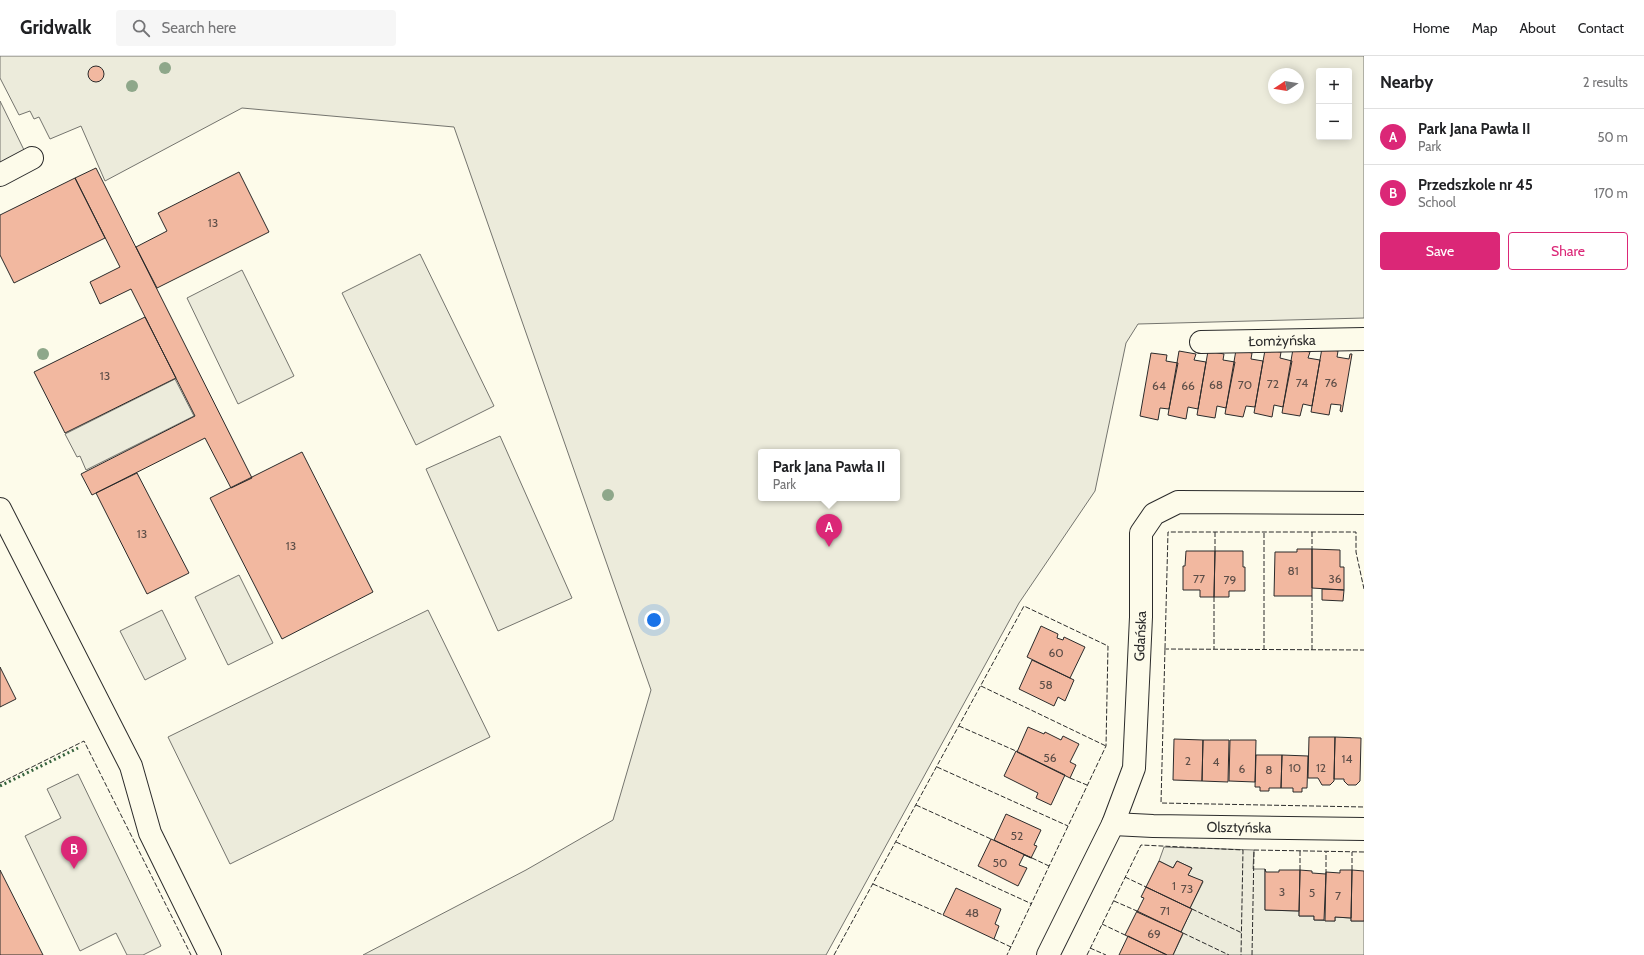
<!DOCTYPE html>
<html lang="en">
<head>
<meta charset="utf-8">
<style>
  body { margin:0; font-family:Cabin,sans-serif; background:#f6f6f6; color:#202124 }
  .controls { position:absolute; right:12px; top:12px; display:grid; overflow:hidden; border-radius:4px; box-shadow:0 2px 10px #0003 }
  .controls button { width:36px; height:36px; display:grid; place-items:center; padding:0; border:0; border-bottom:1px solid #e0e0e0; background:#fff; color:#202124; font:20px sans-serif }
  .compass { position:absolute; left:1268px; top:12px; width:36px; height:36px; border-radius:50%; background:#fff; box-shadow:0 2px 10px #0003; rotate:258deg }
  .you { position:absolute; left:654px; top:564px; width:14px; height:14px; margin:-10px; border:3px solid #fff; border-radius:50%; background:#1a73e8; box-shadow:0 0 0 6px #1a73e833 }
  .badge { display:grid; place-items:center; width:26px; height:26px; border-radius:50%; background:#db2777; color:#fff; font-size:13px; font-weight:700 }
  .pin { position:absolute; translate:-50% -33px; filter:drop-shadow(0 1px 2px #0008) }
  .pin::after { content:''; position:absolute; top:21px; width:14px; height:12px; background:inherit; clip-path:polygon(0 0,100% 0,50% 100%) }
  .popup { position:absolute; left:758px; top:393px; width:142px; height:52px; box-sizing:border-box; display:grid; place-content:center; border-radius:4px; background:#fff; filter:drop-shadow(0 1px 3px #0005); font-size:13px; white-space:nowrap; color:#757577 }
  .popup b { font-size:15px; color:#202124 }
  .popup::after { content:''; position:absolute; left:50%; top:100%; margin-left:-8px; border:8px solid transparent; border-top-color:#fff }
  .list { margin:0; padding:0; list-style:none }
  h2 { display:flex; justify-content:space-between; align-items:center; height:52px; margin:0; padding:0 16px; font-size:17px }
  h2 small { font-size:13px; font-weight:400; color:#757577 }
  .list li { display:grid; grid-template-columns:26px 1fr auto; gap:12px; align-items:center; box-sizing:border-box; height:56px; padding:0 16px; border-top:1px solid #e0e0e0 }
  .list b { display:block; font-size:15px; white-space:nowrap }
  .list p { margin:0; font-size:13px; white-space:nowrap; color:#757577 }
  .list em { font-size:13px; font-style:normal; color:#757577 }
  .actions { display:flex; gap:8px; padding:12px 16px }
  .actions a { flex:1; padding:9px 0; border:1px solid #db2777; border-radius:4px; text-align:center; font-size:14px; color:#db2777 }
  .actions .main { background:#db2777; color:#fff }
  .icon { flex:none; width:22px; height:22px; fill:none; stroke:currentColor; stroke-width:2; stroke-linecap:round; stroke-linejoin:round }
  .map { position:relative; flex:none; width:1364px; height:899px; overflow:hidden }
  header { display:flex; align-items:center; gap:24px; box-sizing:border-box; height:56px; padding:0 20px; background:#fff; border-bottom:1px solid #e0e0e0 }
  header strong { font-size:19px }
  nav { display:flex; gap:22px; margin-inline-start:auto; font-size:14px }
  .search { width:280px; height:36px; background:#f6f6f6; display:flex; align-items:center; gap:10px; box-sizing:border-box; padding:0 14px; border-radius:4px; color:#757577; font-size:15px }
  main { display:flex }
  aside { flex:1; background:#fff }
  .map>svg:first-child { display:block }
</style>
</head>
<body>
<header>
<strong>Gridwalk</strong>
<div class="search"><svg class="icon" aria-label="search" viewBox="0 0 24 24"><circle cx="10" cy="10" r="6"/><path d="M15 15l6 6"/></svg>Search here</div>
<nav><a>Home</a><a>Map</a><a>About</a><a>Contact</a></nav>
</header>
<main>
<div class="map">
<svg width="1364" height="899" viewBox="0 0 1364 899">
  <rect width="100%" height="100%" fill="#fdfbea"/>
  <path fill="#ecebdb" stroke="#74746e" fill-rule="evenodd" d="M0,0h1364v262l-226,6 -12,19 -31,148 -76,112 -193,352h-463l163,-85 87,-50 38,-130 -197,-563 -212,-19 -137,73 -24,-55 -31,13 -11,-22 -5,2 -4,-8 -11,4 -19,-37zM1319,15h30v66h-30zM1274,18h24v24h-24zM761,396h136v46h-136z
    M0,45l25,51 -25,13z
    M420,198l74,152 -78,39 -74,-152z
    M242,214l52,106 -56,28 -51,-106z
    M175,323l19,37 -108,54 -6,-14 -3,1 -12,-23z
    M500,380l72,162 -74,33 -72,-162z
    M239,519l34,68 -45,22 -33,-68z
    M162,554l24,49 -41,21 -25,-49z
    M428,554l62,127 -260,127 -62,-127z
    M78,718l83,172 -18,9h-16l-11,-22 -36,18 -55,-115 36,-18 -14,-29z
    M1164,791l90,3 -1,19h12v41l34,1v5h15v4l21,1v-4l16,1v3h13v34h-191l10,-21 -2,-2 11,-23 -2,-1 13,-26 -15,-7 4,-7 -15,-7 -4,7 -14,-7z"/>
  <path fill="#f2b8a0" stroke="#2b2b2b" d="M88 18a8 8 0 1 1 16 0a8 8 0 1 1-16 0Z
    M96,112l156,310 -21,10 -26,-50 -113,57 -11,-21 114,-58 -64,-127 -31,15 -10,-22 30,-15 -45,-89z
    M239,116l30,60 -112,56 -21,-41 31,-16 -9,-18z
    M75,122l30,60 -91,45 -14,-28v-40z
    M145,261l31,61 -111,55 -31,-61z
    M1322,292l16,3 -1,6 12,2 1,-5h2l-10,58 -2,-1 1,-6 -10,-1 -2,11 -18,-3z
    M1293,293l17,3 -2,6 12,2 -8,46 -9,-2 -3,12 -18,-3z
    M1236,294l16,3 -1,6 12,2 -8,46 -9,-1 -3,11 -18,-3z
    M1265,294l16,2 -1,6 12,3 -9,46 -9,-2 -2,12 -18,-4z
    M1179,295l17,3 -2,6 12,2 -8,47 -10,-2 -2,12 -18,-4z
    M1208,295l16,3 -1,6 12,2 -9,46 -9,-2 -2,12 -18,-3z
    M1151,297l16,2 -1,6 12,2 -9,46 -9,-1 -2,12 -18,-4z
    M302,396l71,140 -91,47 -72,-141z
    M137,417l52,100 -42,21 -51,-101z
    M1297,493h15v47h-38l1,-44h22z
    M1312,493l28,1v17h4v23l-32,-2z
    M1186,495h29l-1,46h-14v-7h-17v-24h2z
    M1215,495h28v16h2v24h-16v6h-15z
    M1322,533l22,1 -1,11 -21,-1z
    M1041,570l17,8 -1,4 6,2 1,-3 21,10 -15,31 -43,-21z
    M1032,604l42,20 -9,21 -7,-4 -4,9 -35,-17z
    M0,611l16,32 -16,8z
    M1028,671l16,7 1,-2 16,8 2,-4 16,8 -9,18 6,3 -6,13 -53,-26z
    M1309,681h26l-1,44 -4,4h-8l-4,-7h-10z
    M1335,681l26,1 -1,43 -4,4h-8l-4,-4v-2h-10z
    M1174,683l29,1 -1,41 -29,-1z
    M1203,684h26l-1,42 -26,-1z
    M1230,684h26l-1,42 -26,-1z
    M1016,695l49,24 -14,30 -15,-7 2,-5 -34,-17z
    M1256,699h26l-1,33h-12v3h-9v-4h-5z
    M1282,699l26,1 -1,32h-5v4h-9v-4h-12z
    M1006,758l35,16 -7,15 3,1 -6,12 -37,-18z
    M991,783l41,19 -8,-3 -5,10 8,3 -9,18 -40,-20z
    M1159,805l14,7 4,-7 15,7 -4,7 15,6 -13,27 -44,-21z
    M1265,813l1,3h13v-2h21l-1,41 -34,-1z
    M0,814l43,85h-43z
    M1300,814l12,1v2l14,1 -2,46h-10v-4h-15z
    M1340,814h12l-1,48 -16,-1v4h-10l1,-49 14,1z
    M1352,814l12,1v50h-13z
    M1146,831l46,22 -11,23 -44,-20 7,-14 -3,-1z
    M956,832l45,21 -6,15 4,2 -5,13 -51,-24z
    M1137,855l46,22 -10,22h-6l-42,-20z
    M1128,880l39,19h-48z"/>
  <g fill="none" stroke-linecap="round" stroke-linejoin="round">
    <g stroke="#2b2b2b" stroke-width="24">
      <g id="minor">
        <path d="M0,119l32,-17"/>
        <path id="s1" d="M1201,286l163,-3"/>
        <path d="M0,453l131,257 19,67 60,122"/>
        <path id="s2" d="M1113,768l40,2 211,3"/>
        <path id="s3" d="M1048,899l65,-131 21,-56 7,-151v-84l13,-19 24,-12 186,1"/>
      </g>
    </g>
    <use href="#minor" stroke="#fdfbea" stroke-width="22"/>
    <path stroke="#34623c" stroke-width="3" stroke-dasharray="2 3" stroke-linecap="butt" d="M0,730l78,-38"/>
    <path stroke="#2b2b2b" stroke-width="1" stroke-dasharray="5 2" stroke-linecap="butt" d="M1312,476v17
      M1215,495v-19
      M1364,533l-8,-37v-20h-188l-7,271 203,4
      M1214,541v52
      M1164,593l200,1
      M1264,594v-118
      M1312,594v-54
      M981,630l125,60
      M959,670l57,25
      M937,711l131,59
      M1070,722l17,7
      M0,727l84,-42 107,214
      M916,749l75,34
      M896,786l136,62
      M1032,802l17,8
      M1300,814v-19
      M1352,814v-18
      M1326,818v-22
      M1125,821l21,10
      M873,828l70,31
      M1114,845l23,10
      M1192,853l50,24
      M1102,868l23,11
      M1183,877l46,22
      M994,883l17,8
      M1090,892l16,7
      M834,899l190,-349 84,40 -2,100 -99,209
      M1087,899l54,-110 102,5 -2,105
      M1252,899l2,-105 110,2"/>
  </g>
  <g fill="#8ea78a">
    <circle cx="165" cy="12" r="6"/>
    <circle cx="132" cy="30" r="6"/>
    <circle cx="43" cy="298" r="6"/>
    <circle cx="608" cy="439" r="6"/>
  </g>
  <g text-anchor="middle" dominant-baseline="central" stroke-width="3" stroke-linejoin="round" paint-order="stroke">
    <g font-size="12" fill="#5d4e48">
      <text x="213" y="166">13</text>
      <text x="105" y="319">13</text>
      <text x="1302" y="326">74</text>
      <text x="1331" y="326">76</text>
      <text x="1273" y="327">72</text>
      <text x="1216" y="328">68</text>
      <text x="1245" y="328">70</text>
      <text x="1159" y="329">64</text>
      <text x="1188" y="329">66</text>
      <text x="142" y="477">13</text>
      <text x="291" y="489">13</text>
      <text x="1293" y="514">81</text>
      <text x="1199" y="522">77</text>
      <text x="1335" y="522">36</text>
      <text x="1230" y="523">79</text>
      <text x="1056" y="596">60</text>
      <text x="1046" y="628">58</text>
      <text x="1050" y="701">56</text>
      <text x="1347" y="702">14</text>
      <text x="1188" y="704">2</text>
      <text x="1216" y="705">4</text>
      <text x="1295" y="711">10</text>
      <text x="1321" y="711">12</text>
      <text x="1242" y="712">6</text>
      <text x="1269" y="713">8</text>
      <text x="1017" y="779">52</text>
      <text x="1000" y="806">50</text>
      <text x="1174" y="829">1</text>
      <text x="1187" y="832">73</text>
      <text x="1282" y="835">3</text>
      <text x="1312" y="836">5</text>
      <text x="1338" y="839">7</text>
      <text x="1165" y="854">71</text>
      <text x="972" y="856">48</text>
      <text x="1154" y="877">69</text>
    </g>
    <g font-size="14" fill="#2b2b2b" stroke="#fdfbea">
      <text stroke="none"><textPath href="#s1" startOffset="81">Łomżyńska</textPath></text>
      <text stroke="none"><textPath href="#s3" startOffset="338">Gdańska</textPath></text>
      <text stroke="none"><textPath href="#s2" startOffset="126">Olsztyńska</textPath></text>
    </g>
  </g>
</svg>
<div class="controls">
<button>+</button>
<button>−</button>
</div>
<svg class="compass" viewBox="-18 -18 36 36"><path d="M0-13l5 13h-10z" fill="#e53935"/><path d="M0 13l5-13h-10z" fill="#757577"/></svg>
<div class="you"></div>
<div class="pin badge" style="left:829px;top:491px">A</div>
<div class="popup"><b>Park Jana Pawła II</b>Park</div>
<div class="pin badge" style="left:74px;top:813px">B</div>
</div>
<aside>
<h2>Nearby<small>2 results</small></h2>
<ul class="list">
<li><span class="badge">A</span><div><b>Park Jana Pawła II</b><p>Park</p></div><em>50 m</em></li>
<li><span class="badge">B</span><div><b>Przedszkole nr 45</b><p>School</p></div><em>170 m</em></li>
</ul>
<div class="actions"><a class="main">Save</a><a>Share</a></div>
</aside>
</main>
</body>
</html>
